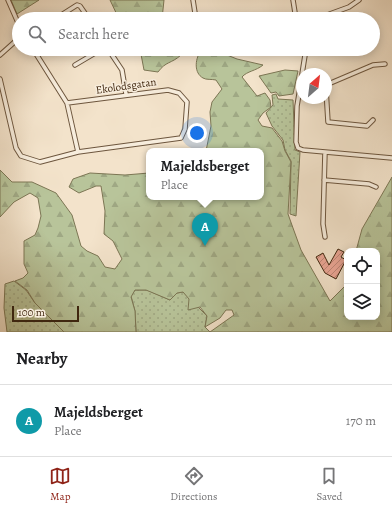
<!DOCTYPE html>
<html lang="en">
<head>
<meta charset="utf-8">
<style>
  body { margin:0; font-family:Alegreya,serif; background:#f2f2f2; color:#202124 }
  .controls { position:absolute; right:12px; bottom:12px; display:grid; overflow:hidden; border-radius:8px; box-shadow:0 2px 10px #0003 }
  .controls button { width:36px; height:36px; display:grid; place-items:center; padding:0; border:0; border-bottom:1px solid #e0e0e0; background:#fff; color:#202124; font:20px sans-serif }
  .compass { position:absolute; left:296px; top:68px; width:36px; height:36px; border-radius:50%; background:#fff; box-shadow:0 2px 10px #0003; rotate:28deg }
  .scale { position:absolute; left:12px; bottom:10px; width:67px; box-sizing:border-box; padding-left:4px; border:2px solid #40270f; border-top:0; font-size:11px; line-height:14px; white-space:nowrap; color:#40270f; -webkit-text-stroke:3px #f7eddd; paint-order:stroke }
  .you { position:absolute; left:197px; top:133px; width:14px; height:14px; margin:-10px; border:3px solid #fff; border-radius:50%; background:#1a73e8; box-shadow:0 0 0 6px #1a73e833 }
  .badge { display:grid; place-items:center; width:26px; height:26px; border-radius:50%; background:#8f2418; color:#fff; font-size:13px; font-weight:700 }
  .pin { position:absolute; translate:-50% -33px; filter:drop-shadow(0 1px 2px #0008) }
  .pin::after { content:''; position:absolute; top:21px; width:14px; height:12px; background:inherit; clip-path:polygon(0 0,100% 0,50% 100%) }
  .popup { position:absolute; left:146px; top:148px; width:118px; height:52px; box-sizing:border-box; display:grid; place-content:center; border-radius:8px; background:#fff; filter:drop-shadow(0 1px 3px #0005); font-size:13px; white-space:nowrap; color:#757577 }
  .popup b { font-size:15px; color:#202124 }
  .popup::after { content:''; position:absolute; left:50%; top:100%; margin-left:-8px; border:8px solid transparent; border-top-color:#fff }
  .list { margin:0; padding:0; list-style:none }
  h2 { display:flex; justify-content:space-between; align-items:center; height:52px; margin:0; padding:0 16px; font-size:17px }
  h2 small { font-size:13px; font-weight:400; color:#757577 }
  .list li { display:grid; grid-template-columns:26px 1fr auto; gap:12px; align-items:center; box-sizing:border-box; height:72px; padding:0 16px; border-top:1px solid #e0e0e0 }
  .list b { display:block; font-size:15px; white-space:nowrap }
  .list p { margin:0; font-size:13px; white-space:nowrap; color:#757577 }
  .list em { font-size:13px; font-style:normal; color:#757577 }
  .icon { flex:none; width:22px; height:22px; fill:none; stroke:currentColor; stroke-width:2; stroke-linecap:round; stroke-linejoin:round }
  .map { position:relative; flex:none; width:392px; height:332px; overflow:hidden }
  .search { position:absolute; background:#fff; box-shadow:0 2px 10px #0003; left:12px; right:12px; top:12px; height:44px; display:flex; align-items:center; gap:10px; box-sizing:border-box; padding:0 14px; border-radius:22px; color:#757577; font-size:15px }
  .sheet { height:124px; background:#fff }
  nav { display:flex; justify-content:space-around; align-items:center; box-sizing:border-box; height:56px; border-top:1px solid #e0e0e0; background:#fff; font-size:11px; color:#757577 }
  nav a { display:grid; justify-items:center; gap:2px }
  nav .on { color:#8f2418 }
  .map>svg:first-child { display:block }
</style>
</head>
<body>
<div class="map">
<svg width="392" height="332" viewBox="0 0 392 332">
  <defs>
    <pattern id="grass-dots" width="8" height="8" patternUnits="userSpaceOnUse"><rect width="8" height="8" fill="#b8c49a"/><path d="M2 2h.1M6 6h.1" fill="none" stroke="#9fa884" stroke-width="1.8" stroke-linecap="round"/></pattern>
    <pattern id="forest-firs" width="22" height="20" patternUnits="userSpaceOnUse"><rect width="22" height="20" fill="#b8c49a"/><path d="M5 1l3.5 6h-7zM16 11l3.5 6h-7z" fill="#9fa884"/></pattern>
    <pattern id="building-hatch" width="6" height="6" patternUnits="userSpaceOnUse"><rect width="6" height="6" fill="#eba695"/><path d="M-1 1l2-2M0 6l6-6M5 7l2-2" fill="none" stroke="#c08778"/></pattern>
  </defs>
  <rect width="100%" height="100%" fill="#f3e3cb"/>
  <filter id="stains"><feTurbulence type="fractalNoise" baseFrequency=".005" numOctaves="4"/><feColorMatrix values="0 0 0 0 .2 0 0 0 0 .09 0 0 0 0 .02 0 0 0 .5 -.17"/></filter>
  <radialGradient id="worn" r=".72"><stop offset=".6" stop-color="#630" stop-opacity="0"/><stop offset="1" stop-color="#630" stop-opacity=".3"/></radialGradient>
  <path fill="url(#grass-dots)" stroke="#7c7654" d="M276,94l2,5 15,1 2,50 5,2 -4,64 -6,-2 1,-53 -6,-11 -2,-10 -11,-14 -6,-13 7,-8 -1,-10z
    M14,281l12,9 9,13 29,29h-57l-3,-24 1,-24z
    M135,290h12l23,10 7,-7 6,-1 24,24 -2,11 5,5h-74l-1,-21 -4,-15z"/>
  <path fill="url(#forest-firs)" stroke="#7c7654" d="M11,0h28l-22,14z
    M110,0h54l-2,19h-43z
    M140,49h40l1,6c-10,9 -15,6 -23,17l-14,-2z
    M212,49l25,10 26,6c-7,6 -16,6 -21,12l15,19 8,-3 5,7 1,7 -8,6 -5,7 4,6 10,2 10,13 3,10 6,11 -3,52 5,14 8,22 29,51 17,-17v33h30v-66h-21l6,-22 30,-52v155h-182l24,-17 -2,-5h-6l-6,8 -15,9 2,-11 -7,-9 -12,3 1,-11 -6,-7 -6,1 -7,7 -24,-10h-11l-4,7 4,14 1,21h-72l-29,-29 -8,-13 -12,-9 8,-3 5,-5 -4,-9v-23l11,-6 3,-7 3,-12 -3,-18 -8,-5 -16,9 -14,15v-47l12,12h20l24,11 16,22 9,31 6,5 11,5 7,11 10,2 7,-10 -9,-18 -9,-7 1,-23 -4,-25h-5l-17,7 -10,-6 4,-8 17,-6 35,2 24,-2v24h112v-46h-55l5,-25 -1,-14 2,-10 10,-13 -6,-9c-4,-1 -10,0 -13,-2 -9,-5 -8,-18 -3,-26z
    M285,70l13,1 -5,23 -14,2 -3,-4 -5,1 -12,-17z"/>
  <path fill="url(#building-hatch)" stroke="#40270f" d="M338,249l6,3 -3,5 5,3 -10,19 -11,-6 -9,-16 7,-4 6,12z"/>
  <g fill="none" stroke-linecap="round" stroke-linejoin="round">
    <g stroke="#6d563e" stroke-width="5.5">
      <path id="street" d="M8,0l11,25
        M193,0l2,13 6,6
        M293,0l3,19
        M55,19l22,-14 3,1 9,13
        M316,19l33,-12 10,-7
        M33,49l34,54 11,49
        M108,49l14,21 4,24
        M0,55l19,-17
        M75,65l27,-16
        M302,74l4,-25
        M302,76l-5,30 -1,36 2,6 5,2 89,8
        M0,79l16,69 5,8 19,6 38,-10 103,-14 4,-9 2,-27 -8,-9 -11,-3 -101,13
        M326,85l47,-20 12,-1
        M326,89l2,33 39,4 6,-6
        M324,180l45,4 7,3
        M325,237l-2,-13 2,-72"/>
    </g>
    <use href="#street" stroke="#f7eddd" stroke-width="3.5"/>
  </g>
  <g text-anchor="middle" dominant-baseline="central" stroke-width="3" stroke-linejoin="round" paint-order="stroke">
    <g font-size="11" fill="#40270f" stroke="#f7eddd">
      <text transform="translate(126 86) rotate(-8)">Ekolodsgatan</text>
    </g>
  </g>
  <rect width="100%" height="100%" filter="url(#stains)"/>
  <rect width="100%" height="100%" fill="url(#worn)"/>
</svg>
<div class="controls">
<button><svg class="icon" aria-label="locate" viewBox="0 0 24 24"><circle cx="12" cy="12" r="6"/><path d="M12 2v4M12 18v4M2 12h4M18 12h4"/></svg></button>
<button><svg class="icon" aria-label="layers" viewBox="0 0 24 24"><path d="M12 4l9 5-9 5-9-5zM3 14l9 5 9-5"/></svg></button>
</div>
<svg class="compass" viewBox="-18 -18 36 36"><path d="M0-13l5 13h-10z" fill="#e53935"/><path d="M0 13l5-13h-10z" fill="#757577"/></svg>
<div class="scale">100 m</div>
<div class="you"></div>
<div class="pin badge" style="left:205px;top:246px;background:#0f9aa8">A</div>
<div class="popup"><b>Majeldsberget</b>Place</div>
<div class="search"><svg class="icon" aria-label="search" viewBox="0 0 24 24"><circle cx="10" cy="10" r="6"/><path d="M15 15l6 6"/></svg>Search here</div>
</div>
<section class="sheet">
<h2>Nearby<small></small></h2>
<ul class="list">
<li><span class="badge" style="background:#0f9aa8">A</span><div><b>Majeldsberget</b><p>Place</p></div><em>170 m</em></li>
</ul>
</section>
<nav>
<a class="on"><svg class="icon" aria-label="map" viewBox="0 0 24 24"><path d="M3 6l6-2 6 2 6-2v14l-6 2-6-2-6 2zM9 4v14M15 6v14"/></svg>Map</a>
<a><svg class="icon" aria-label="directions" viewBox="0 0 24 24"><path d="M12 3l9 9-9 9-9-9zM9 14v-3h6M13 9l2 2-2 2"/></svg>Directions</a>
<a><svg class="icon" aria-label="saved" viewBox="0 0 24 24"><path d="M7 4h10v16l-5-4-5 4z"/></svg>Saved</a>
</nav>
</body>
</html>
